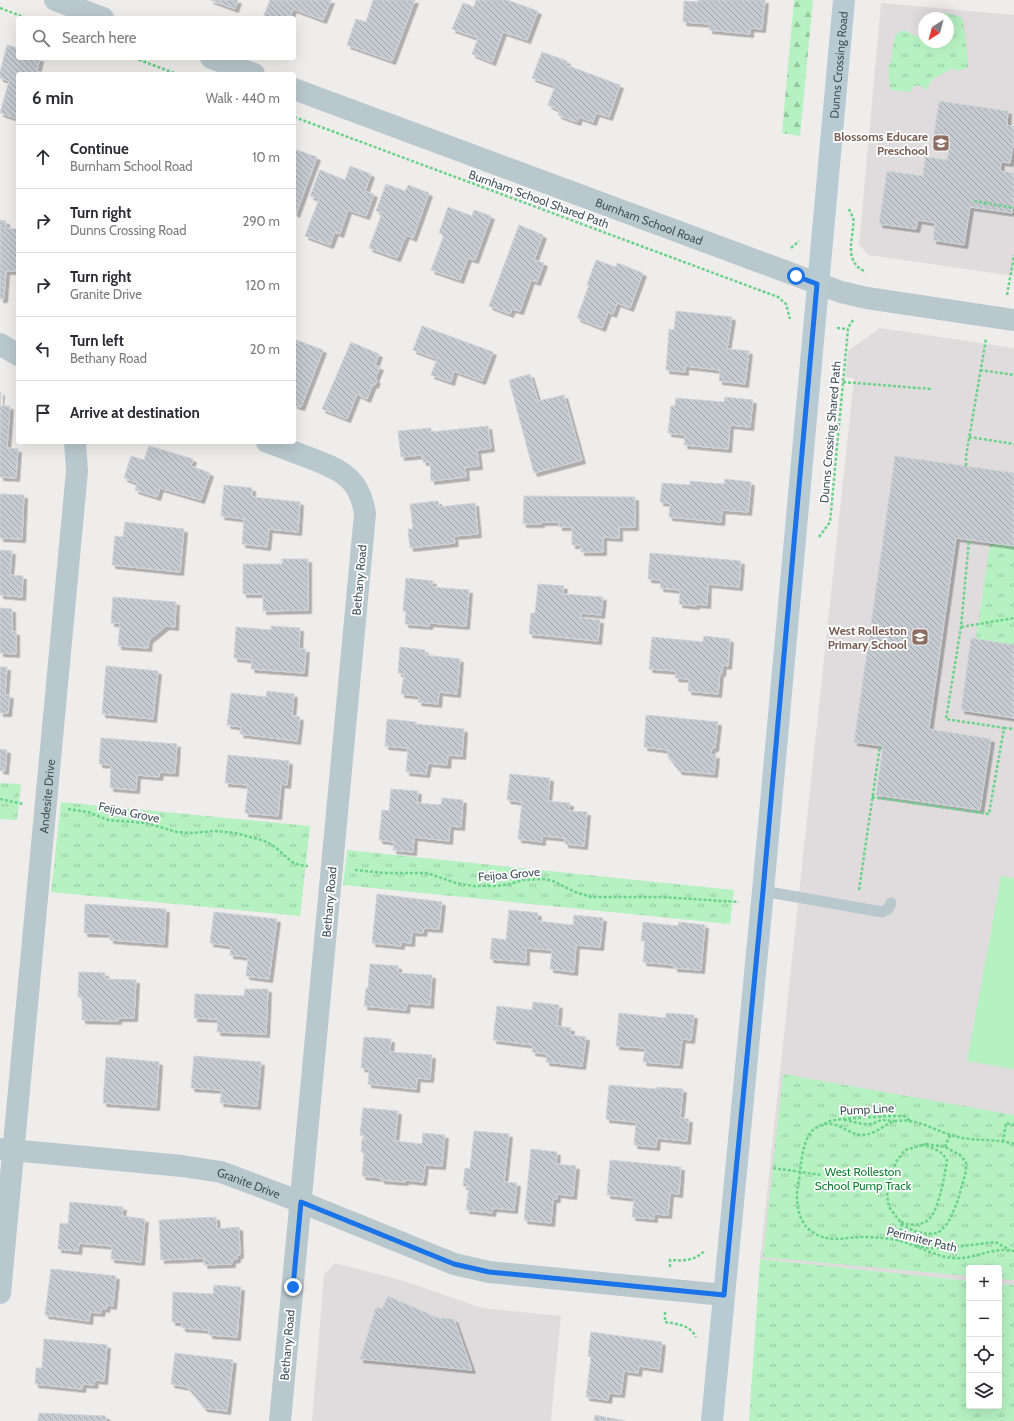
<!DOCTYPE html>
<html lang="en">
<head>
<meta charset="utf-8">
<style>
  body { margin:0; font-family:Cabin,sans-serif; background:#f2f2f3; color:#2b2b33 }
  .controls { position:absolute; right:12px; bottom:12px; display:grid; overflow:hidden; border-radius:4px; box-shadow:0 4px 16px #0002 }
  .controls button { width:36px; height:36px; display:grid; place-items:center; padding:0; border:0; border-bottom:1px solid #e1e1e2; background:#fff; color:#2b2b33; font:20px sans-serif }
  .compass { position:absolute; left:918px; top:12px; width:36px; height:36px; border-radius:50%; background:#fff; box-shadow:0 4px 16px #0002; rotate:216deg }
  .stop { position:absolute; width:12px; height:12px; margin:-9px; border:3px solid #1a73e8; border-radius:50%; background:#fff }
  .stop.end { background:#1a73e8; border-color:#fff; box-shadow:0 1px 4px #0008 }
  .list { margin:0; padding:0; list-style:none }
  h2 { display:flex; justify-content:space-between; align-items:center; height:52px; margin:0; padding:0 16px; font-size:17px }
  h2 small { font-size:13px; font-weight:400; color:#7c7c81 }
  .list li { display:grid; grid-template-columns:26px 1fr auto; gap:12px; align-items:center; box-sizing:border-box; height:64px; padding:0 16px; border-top:1px solid #e1e1e2 }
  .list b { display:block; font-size:15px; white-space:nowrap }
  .list p { margin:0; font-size:13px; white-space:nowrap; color:#7c7c81 }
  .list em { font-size:13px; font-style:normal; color:#7c7c81 }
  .icon { flex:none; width:22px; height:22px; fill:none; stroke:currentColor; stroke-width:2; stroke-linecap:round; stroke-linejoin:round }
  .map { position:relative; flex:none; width:1014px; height:1421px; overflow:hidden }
  .search { position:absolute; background:#fff; box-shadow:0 4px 16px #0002; left:16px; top:16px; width:280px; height:44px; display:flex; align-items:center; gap:10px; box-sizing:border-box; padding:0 14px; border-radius:4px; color:#7c7c81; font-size:15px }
  .panel { position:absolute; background:#fff; box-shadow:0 4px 16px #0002; left:16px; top:72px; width:280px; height:372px; border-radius:4px }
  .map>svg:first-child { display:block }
</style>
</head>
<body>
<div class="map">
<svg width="1014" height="1421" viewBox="0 0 1014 1421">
  <defs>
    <pattern id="grass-tufts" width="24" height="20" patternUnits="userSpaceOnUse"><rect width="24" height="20" fill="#b5f1c1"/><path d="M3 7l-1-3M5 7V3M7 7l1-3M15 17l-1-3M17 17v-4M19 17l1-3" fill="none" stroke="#95c6a0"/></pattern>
    <pattern id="forest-firs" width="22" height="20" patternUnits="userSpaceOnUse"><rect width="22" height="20" fill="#b5f1c1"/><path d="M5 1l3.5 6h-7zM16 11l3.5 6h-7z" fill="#95c6a0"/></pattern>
    <pattern id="building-back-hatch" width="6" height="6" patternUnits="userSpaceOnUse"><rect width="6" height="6" fill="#c5cbd0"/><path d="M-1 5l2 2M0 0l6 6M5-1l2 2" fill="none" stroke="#a2a7ac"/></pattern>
    <filter id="shadow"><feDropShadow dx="3.5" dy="3.5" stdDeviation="0" flood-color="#0004"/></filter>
  </defs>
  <rect width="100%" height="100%" fill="#efecec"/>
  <path fill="#e0dcde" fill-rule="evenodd" d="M881,3l133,12v261l-146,-21 -9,-11zM924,18h24v24h-24z
    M880,328l134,20v937l-15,-1v-16h-30v13l-209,-22 94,-881 -9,-1 3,-26z
    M335,1263l69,18 78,27 79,8 -10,105h-239l12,-146z"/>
  <path fill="url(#grass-tufts)" d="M945,13l16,4 2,4 5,40v7l-11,3 -6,-3c-10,10 -20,6 -24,23 -3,-5 -8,-6 -13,-5l-3,6 -20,-2c-2,-5 -3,-22 -2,-26l2,-1c2,-10 0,-35 15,-32 4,1 7,5 12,6l6,-5v10h24v-24h-9z
    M990,543l24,3v99l-38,-6z
    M0,783l21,1 -4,36 -17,-1z
    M61,802l249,24 -10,90 -249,-24z
    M347,850l387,40 -4,34 -387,-39z
    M783,1074l231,41v165l-15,-1v-11h-30v8l-206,-19z
    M760,1259l209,22v125h30v-122l15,1v136h-265z"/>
  <path fill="url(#forest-firs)" d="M794,0h19l-13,136 -18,-3z"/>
  <path fill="#b5f1c1" d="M1001,876l13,2v191l-47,-8z"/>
  <path fill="url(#building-back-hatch)" stroke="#cfd4d8" filter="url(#shadow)" d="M210,0h28l-3,9z
    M270,0h61l-8,20 -30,-11 -3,9h-27z
    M373,0h42l-23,61 -45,-16 9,-26 10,3z
    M476,0h31l31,11 -11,29 -24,-8 -11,30 -20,-8 6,-16 -26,-9 11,-26 11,4z
    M698,0h67l-3,29 -12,-1v6l-41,-4 1,-6 -27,-2 1,-21 14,1z
    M7,45l11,3v10h22l-3,13 9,3h-28v45l-18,-6 9,-32 -9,-3v-6z
    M542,52l25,9 -1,4 54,20 -11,32 -13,-4 -3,9 -14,-5 -2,5 -19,-7 1,-5 -11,-5 7,-19 -23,-8z
    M939,101l69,10 -1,14 7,2v13l-4,23 -9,-1 -1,9 14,2v26l-2,14 -42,-6 -6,38 -31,-5 2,-17 -17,-3 -2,9 -37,-5 8,-53 36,5 2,-19 22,3 3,-18 -17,-2z
    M294,149l23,8 -21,57 -2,-1z
    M350,166l21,8 -6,17 9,3 -8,22 -18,-6 -8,24 -5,-2 -5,13 -25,-9 14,-37 -9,-3 10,-26 25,10z
    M386,184l19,7 3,-6 21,8 -16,45 -7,-3 -9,23 -28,-10 13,-35 -6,-2z
    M448,207l24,9 2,-6 17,6 -16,44 -7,-2 -8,22 -29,-10 13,-35 -5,-2z
    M0,220l6,1v7l12,1v23l-2,19h-10l-2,28h-4z
    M519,225l24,10 -9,25 10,3 -7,19 -6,-2 -11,31 -8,-2 -2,5 -21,-8z
    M596,260l20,7 1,-4 26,10 -13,35 -13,-5 -4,11 -5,-2 -6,16 -25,-10 12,-33h-2z
    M676,311l56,6 -5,32 22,2 -4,33 -26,-3 1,-11 -35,-4v6l-19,-2 3,-41 5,1z
    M422,326l71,26 -11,29 -28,-10 -3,11 -20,-7 6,-16 -24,-9z
    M294,339l29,11 -22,57 -7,-2z
    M351,342l28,12 -4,11 5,2 -5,12 2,1 -2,5 -2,-1 -6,15 -10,-5 -10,25 -25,-10z
    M530,374l8,27 26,-6 18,65 -48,13 -25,-93z
    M0,392h1l-1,14h10l-3,42 11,1 -2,29 -16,-1z
    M725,397l28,3 -3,27 -20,-2 -2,24 -44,-4 1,-10 -17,-2 3,-27h4l1,-8 48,4z
    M488,426l3,22 -14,2 2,16 -14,1 1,10 -35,4 -1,-19h-7l-1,-7 -21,2 -3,-26 33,-3v4z
    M149,446l44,13 -2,7 19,7 -9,27 -41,-12 -3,9 -22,-7 2,-7 -13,-5 7,-22 13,4z
    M895,456l119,17v73l-58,-8 -27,191 62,10 -11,71 -104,-15 7,-49 -29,-4z
    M725,479l26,3 -3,30 -26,-2 -1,12 -52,-5 1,-14 -10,-1 2,-19 28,2v-4l34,3z
    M224,485l28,3v9l48,5 -2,30 -29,-3 -2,18 -25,-3 2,-25 -23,-3z
    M0,494l24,1 -2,44 -22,-1z
    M524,496l111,1v30h-16v11l-16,-1v15h-22v-7h-9v-18h-13v-5h-18v2h-18z
    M438,501l1,6 36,-4 3,31 -24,2 1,7 -45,5 -2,-19h5l-3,-25z
    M125,522l59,7 -4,43 -68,-7 3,-29 8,1z
    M0,550l12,1 -2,24 13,1 -1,21 -22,-2z
    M650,553l91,8 -2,26 -31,-3 -1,21 -11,-1v2l-17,-2 1,-14 -20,-2 1,-8 -13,-1z
    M282,559h26v51l-45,1v-17h-20v-30h39z
    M406,578l27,3 -1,6 37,3 -3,36 -36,-3 -1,3 -24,-2 1,-13h-3z
    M538,584l26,2 -1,8 40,3 -2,18 -20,-2v5l19,2 -2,21 -69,-7 2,-21h4z
    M113,597l63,5 -1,25 -9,-1 -17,14 -1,8 -30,-2 2,-23h-9z
    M0,608l12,1v22l4,1v22l-16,-1z
    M271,626l29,2 -1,21h7l-2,24 -53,-4 1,-9 -18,-2 2,-31 35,3z
    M704,636l26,3 -2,27 -5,-1 -1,8h-2l-2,21 -30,-3 1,-12 -14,-1 1,-7 -27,-2 3,-32 51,5z
    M971,638l43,7v73l-53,-8z
    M400,647l25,3v5l35,4 -3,35 -18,-2 -1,12 -20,-2 1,-6 -18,-2 3,-20 -6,-1z
    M106,666l52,5 -5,48 -51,-5z
    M0,667h7l-2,28h5l-2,18h-8z
    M267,691l27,3 -2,22 8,1 -3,24 -57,-7 1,-7 -14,-2 4,-32 35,4z
    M646,715l72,7 -3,26h-3l-1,7h5l-2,19 -35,-3 -11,-14v-7l-24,-3z
    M387,719l29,3v2l48,5 -2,27 -14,-1 -1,10 -19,-2 -2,11 -20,-2 2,-24 -23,-2z
    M101,738l76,6 -2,29 -15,-1 -1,5 -22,-2 -1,15 -26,-2 1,-23 -12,-1z
    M0,749l7,1 -2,21 -5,-1z
    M228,755l61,6 -2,24 -6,-1 -3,32 -33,-3 3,-28 -23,-2z
    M510,774l40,4 -2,23 22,2 -1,8 18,1 -3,34 -19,-2v-6l-23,-2v6l-24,-3 4,-37 -15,-2z
    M391,789l27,2 -1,12 24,2 1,-7 21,2 -2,27 -11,-1 -1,15 -35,-4 -1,15 -20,-2 1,-8 -15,-2 3,-30 7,1z
    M377,894l65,8 -3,27 -15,-1 -1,5 -11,-1 -1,11 -10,-1v4l-29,-3z
    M85,904l81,5 -2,35 -54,-4v-6l-26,-1z
    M509,910l29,3 -1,8 36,4 1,-10 29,3 -3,29 -24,-2 -2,27 -24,-3 2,-19 -26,-2v14l-36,-3 2,-21 14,2z
    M214,912l63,7 -8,60 -23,-3 2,-19 -18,-2 1,-9 -21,-3z
    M643,922l35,4 1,-4 26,3 -4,45 -27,-2v-3l-31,-3 2,-21h-4z
    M370,964l28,2v7l34,2 -2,30 -23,-2 -1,7 -42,-4 2,-18h2z
    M79,972l26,1v6l31,1 -2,38h-16v3l-36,-1v-23h-4z
    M245,989h23l-2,45 -49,-2 1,-13 -24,-1 1,-24 49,2z
    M533,1002l26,3 -2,21 14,2 -1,7 16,2 -4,29 -36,-4 1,-8 -15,-2 1,-7 -40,-5 4,-34 35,4z
    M619,1013l47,5v-5l28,2 -3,25 -9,-1 -3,26 -36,-3 2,-14 -29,-2z
    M364,1037l27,2 -1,13h2l40,3 -2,24 -13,-1 -1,11 -48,-5 1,-15 -8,-1z
    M194,1056l67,6 -4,44 -37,-3 2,-13 -31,-2z
    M106,1057l53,5 -3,45 -53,-4z
    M609,1085l48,4v-2l26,2 -3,29 9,1 -2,22 -30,-3 -1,9 -22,-2 2,-23 -30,-3z
    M363,1108l35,3 -3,30 27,3 1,-11 22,2 -3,31 -17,-1 -2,17 -18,-2v2l-24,-2v-2l-19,-2 2,-23 -3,-1 1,-13 3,1v-4l-5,-1z
    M474,1131l35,3 -5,48 13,1 -3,27 -21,-2 -1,5 -26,-3 3,-23 -6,-1 2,-18 5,1z
    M531,1149l26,3 -1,12 20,2 -3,30 -16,-2v5h-4l-2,24 -27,-3z
    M610,1160l71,7 -2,27 -9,-1 -2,22 -14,-1v5l-22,-2 2,-19 -27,-3z
    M70,1202l53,5 -1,9 23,3 -4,43 -30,-3 1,-13 -33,-3 -1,8 -20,-2 2,-26 8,1z
    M216,1217l1,12 22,-2 1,28h-3v4l-5,1v4l-28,1v-7l-43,2 -2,-40z
    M51,1269l65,7 -3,30 -6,-1 -1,4 -4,-1 -1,5 -11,-1 -1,9 -44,-6z
    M214,1285l27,2 -4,50 -28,-2v-5l-27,-2v-6h-10l1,-30 40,2z
    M388,1296l50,22 16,1 18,51 -112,-11 16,-52 6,2z
    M591,1332l71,10 -3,27 -20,-3 -1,7 -14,-2 -3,23 -12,-1 -1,7 -22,-3 5,-40 -3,-1z
    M44,1339l63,6 -3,36 -9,-1 -1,5 -11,-1 -1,5 -47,-5 1,-16h6z
    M175,1353l58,7 -6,51 -23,-3 -17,-21 -16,-3z
    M39,1413l67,3v5h-68z
    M595,1415l30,6h-31z"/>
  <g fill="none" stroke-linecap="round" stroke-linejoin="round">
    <path stroke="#6bd28b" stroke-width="2.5" stroke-dasharray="3 2" stroke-linecap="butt" d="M0,8l26,10
      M134,58l43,16
      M294,117l484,180 8,7 4,15
      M974,201l40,7
      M849,209c1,3 3,6 4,9 1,3 0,7 0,10 -2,18 -7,35 13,44
      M791,248l8,-7
      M1007,295l7,-40
      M837,328l11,1
      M980,370l34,5
      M843,382l88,7
      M969,437l45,7
      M966,466v-10l20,-117
      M819,537l11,-15 18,-193 3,-7 4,-2
      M961,627l53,-9
      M1004,728l10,1
      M872,797l117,17 15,-86 -58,-9 15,-92 8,-87
      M0,799l23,5
      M68,809l20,3 20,8 38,3 31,9 15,1 23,-2 20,2 23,6 9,3 8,5 17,15 7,3 9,1
      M355,870l29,3h43l29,10 17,3h23l14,-2 13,-4 21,-1 9,2 22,11 16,5h69l79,5
      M859,890l21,-144
      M844,1120l19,4h9l9,-4 14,1
      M824,1124l6,-3 12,-2 50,-3h12l8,6
      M1003,1142l3,-19 8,2
      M926,1144l19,3 15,8 6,7v9l-9,32 -9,20 -10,10 -11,1 -13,-3 -12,-7 -13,-17 -2,-12 4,-17 5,-16 9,-12z
      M1014,1144c-19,-6 -40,-2 -60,-8 -18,-5 -37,-18 -58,-15 -11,2 -21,15 -36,14 -13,-2 -19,-12 -34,-11 -4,1 -10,3 -13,6 -13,14 -11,38 -15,55 -3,17 0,39 16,48 16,10 33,4 50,4 9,0 18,1 27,2 21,3 39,16 60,19 18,2 34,-7 51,-8 4,0 8,1 12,1
      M945,1147l5,-12
      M773,1168l49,7
      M901,1222c9,4 22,4 29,-4 9,-10 15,-44 17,-58 -6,-10 -14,-12 -25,-15
      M898,1241l4,-17
      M916,1246l13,2h18l48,-6 15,8
      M670,1267v-7c13,1 26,1 35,-10
      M665,1312v10c12,2 25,3 31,15"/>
    <path stroke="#b9c8cd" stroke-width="11" d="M763,891l119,21 6,-3 3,-6"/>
    <g stroke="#b9c8cd" stroke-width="22">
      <path d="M55,0l48,18"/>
      <path d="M211,58l43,16"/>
      <path id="s1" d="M294,89l547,203 26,6 147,22"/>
      <path d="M0,344l18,11"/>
      <path d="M267,442c14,5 29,11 43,16 31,12 50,20 55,56l-85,907"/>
      <path id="s2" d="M0,1149l182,17 39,6 80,30 153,62 35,8 235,23"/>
      <path id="s3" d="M0,1293l77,-822 -2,-29"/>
    </g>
    <path stroke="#b8cad2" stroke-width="22" id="s4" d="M712,1421l51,-530 81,-891"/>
  </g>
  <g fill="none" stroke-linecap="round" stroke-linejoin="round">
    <path stroke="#1a73e8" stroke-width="5" d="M293,1287l8,-85 153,62 35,8 235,23 39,-404 54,-607 -21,-8"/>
  </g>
  <defs>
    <g id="school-square" transform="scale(0.9)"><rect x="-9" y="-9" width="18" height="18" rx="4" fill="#8d6e63" stroke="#fff"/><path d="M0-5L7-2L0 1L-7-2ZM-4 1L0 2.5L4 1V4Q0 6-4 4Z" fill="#fff"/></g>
  </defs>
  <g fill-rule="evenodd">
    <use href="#school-square" x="941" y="143"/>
    <use href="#school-square" x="920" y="637"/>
  </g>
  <g text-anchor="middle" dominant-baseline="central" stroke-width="3.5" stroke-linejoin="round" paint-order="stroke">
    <g font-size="12" fill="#43545b" stroke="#fff">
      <text stroke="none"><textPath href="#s4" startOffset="1362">Dunns Crossing Road</textPath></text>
      <text transform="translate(539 199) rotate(20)">Burnham School Shared Path</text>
      <text stroke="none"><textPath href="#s1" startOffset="379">Burnham School Road</textPath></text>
      <text transform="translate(830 432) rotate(-85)">Dunns Crossing Shared Path</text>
      <text transform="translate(359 580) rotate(-85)">Bethany Road</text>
      <text stroke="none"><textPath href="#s3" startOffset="499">Andesite Drive</textPath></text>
      <text transform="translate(129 812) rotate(12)">Feijoa Grove</text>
      <text transform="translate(509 874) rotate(-5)">Feijoa Grove</text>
      <text transform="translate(329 902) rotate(-85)">Bethany Road</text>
      <text transform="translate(867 1109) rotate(-3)">Pump Line</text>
      <text stroke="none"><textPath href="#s2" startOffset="252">Granite Drive</textPath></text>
      <text transform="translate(922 1239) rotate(14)">Perimiter Path</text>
      <text transform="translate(287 1345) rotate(-85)">Bethany Road</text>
    </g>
    <g font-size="12" font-weight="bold" fill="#785e54" stroke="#fff" text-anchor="end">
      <text x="928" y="136">Blossoms Educare<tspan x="928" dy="14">Preschool</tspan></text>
      <text x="907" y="630">West Rolleston<tspan x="907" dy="14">Primary School</tspan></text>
    </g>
    <g font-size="12" fill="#0f8032" stroke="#fff">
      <text x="863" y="1171">West Rolleston<tspan x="863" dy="14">School Pump Track</tspan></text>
    </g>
  </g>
</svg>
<div class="controls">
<button>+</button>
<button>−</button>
<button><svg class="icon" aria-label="locate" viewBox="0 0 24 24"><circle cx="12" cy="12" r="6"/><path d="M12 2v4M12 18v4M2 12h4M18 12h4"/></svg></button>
<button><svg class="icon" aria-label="layers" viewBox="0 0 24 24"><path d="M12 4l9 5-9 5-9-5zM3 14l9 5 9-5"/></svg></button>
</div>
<svg class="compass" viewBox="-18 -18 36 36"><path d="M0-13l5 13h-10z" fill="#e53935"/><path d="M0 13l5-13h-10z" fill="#7c7c81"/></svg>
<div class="stop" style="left:796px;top:276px"></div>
<div class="stop end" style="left:293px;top:1287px"></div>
<div class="search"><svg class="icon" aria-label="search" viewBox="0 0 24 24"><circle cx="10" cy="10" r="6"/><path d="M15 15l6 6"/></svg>Search here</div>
<section class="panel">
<h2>6 min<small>Walk · 440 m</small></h2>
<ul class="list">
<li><svg class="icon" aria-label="ahead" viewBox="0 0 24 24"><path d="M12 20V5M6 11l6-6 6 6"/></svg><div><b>Continue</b><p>Burnham School Road</p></div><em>10 m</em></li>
<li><svg class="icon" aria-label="right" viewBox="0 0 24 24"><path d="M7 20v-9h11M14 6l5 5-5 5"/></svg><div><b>Turn right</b><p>Dunns Crossing Road</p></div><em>290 m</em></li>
<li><svg class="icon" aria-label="right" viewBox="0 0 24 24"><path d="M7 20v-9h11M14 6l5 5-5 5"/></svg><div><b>Turn right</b><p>Granite Drive</p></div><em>120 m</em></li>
<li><svg class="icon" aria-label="left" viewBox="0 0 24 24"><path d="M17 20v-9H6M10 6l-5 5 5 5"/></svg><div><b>Turn left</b><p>Bethany Road</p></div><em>20 m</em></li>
<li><svg class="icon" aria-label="arrive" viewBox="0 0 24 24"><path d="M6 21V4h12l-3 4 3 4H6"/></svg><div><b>Arrive at destination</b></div></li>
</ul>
</section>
</div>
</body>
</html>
